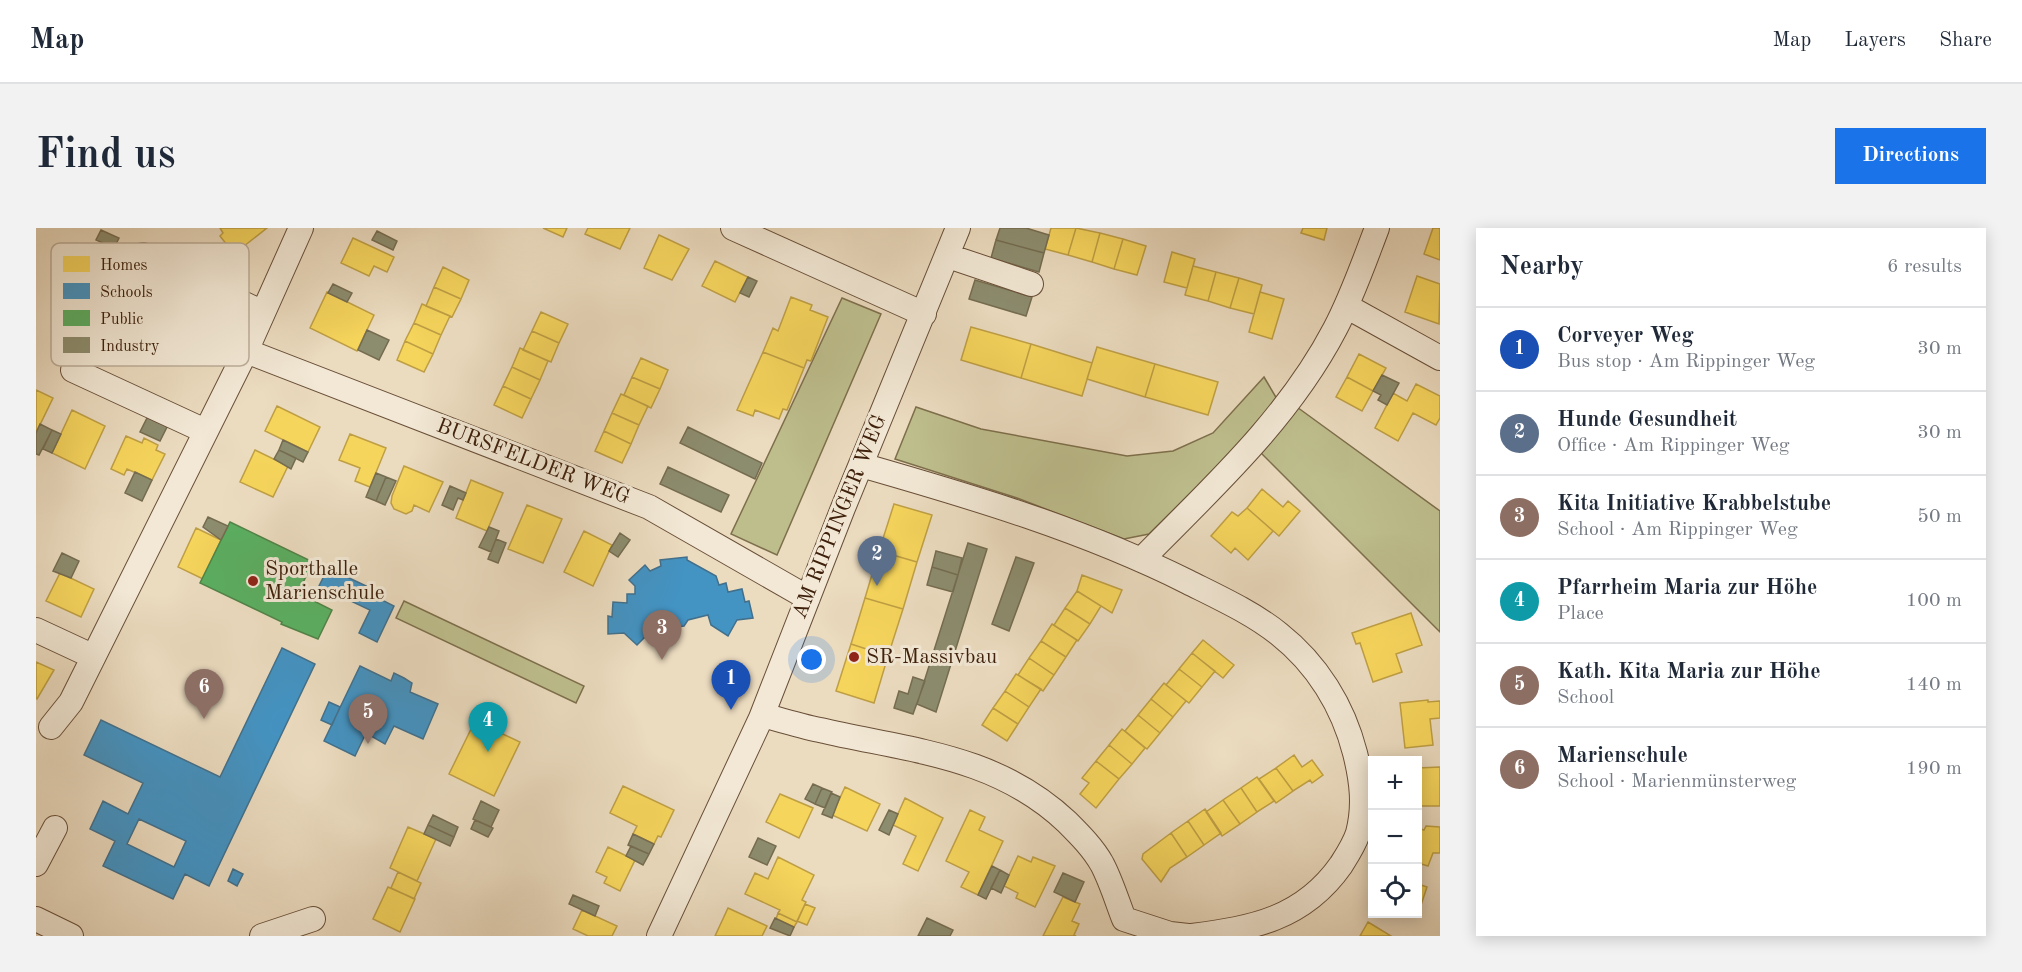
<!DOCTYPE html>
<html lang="en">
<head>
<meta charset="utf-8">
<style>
  body { margin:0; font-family:"Old Standard TT",serif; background:#f2f2f3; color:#1f2937 }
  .controls { position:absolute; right:18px; bottom:18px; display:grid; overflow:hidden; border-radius:0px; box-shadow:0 3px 15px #0003 }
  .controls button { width:54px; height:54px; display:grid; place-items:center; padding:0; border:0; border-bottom:2px solid #e0e1e3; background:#fff; color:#1f2937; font:30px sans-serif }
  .you { position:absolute; left:776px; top:432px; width:21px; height:21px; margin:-15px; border:4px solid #fff; border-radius:50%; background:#1a73e8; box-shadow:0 0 0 9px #1a73e833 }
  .badge { display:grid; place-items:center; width:39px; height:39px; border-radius:50%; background:#1a73e8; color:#fff; font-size:20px; font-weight:700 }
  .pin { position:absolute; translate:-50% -50px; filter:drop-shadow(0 2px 3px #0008) }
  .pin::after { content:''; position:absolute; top:32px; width:21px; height:18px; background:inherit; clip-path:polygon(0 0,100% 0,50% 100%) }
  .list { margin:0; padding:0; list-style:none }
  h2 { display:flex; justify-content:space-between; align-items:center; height:78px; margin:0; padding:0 24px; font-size:26px }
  h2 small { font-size:20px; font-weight:400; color:#747a83 }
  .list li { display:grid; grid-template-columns:39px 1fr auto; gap:18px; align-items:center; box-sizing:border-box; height:84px; padding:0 24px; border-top:2px solid #e0e1e3 }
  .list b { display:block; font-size:22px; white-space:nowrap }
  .list p { margin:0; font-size:20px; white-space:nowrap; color:#747a83 }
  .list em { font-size:20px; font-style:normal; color:#747a83 }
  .icon { flex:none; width:33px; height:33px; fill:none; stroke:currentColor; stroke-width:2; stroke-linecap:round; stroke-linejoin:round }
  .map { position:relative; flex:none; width:1404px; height:708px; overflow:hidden; border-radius:0px }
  header { display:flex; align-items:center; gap:36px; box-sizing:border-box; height:84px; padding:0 30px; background:#fff; border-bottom:2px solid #e0e1e3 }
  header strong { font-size:28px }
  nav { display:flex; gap:33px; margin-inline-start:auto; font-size:21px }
  .intro { display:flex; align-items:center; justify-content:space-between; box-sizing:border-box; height:144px; padding:0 36px }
  h1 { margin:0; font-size:42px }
  .button { padding:15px 27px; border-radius:0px; background:#1a73e8; color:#fff; font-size:21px; font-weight:700 }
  main { display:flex; gap:36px; padding:0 36px }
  aside { flex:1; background:#fff; border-radius:0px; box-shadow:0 3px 15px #0003 }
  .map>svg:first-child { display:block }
</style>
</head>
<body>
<header>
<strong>Map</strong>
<nav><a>Map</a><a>Layers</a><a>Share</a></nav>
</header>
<div class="intro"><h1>Find us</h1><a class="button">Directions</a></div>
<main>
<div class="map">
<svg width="1404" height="708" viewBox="0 0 1404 708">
  <rect width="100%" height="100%" fill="#ebdbbf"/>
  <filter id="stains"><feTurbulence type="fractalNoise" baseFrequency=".00333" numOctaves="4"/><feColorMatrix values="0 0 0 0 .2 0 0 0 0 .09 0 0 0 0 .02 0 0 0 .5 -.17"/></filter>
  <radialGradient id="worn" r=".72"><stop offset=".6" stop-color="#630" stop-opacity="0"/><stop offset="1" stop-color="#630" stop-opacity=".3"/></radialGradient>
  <path fill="#bebe8d" stroke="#7e6f4c" stroke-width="1.5" d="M806,70l39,16 -104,241 -46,-21z
    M1228,149l13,22 -33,41 -95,94 -25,5 -107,-41 -122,-39 21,-52 65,22 146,27 46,-5 40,-18z
    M1254,174l150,109v121l-182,-182z
    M368,373l180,85 -8,17 -180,-85z"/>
  <path fill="#f6d55c" stroke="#bf9f44" stroke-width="1.5" d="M184,0h47l-33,26 -14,-18 3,-3z
    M507,0h24l-4,9z
    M552,0h42l-10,21 -35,-15z
    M1015,0h25l-8,27 -23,-6z
    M1040,0l24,5 -8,29 -24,-7z
    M1267,0h24l-3,12 -23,-7z
    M1397,0h7v32l-16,-6z
    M1064,5l23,6 -9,30 -22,-7z
    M623,7l30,14 -17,31 -28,-12z
    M317,10l41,19 -7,15 -13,-6 -5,10 -28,-13z
    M1087,11l23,7 -9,29 -23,-6z
    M1136,24l23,7 -8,29 -23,-6z
    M679,33l33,16 -13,25 -33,-16z
    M1157,38l23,6 -8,29 -23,-6z
    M407,39l26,13 -8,19 -27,-12z
    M1180,44l23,6 -9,30 -22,-7z
    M1381,48l23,8 -1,40 -34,-12z
    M1203,50l23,7 -8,29 -24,-6z
    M398,59l27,12 -9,18 -26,-11z
    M291,64l47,23 -17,36 -47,-23z
    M1224,64l24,7 -12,40 -23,-7z
    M755,69l21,8 -2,5 18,7 -17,44 -4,-1 -3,8 -41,-16 10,-24 5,3z
    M386,76l28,12 -9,19 -27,-12z
    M505,84l27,12 -9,19 -27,-12z
    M378,95l27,12 -8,19 -28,-13z
    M935,99l60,17 -10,34 -60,-18z
    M496,103l27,12 -8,19 -28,-12z
    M369,113l28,13 -9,18 -27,-12z
    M995,116l61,19 -10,33 -61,-18z
    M1061,119l58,17 -10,33 -58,-18z
    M484,120l28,13 -8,19 -28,-13z
    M727,124l41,16 -17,42 -4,-1 -4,10 -24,-9 -2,6 -16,-6z
    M1323,126l27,14 -13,23 -26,-14z
    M605,130l27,12 -8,19 -28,-12z
    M1119,136l63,18 -10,33 -63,-18z
    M476,139l28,13 -9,19 -28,-13z
    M596,149l28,12 -9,19 -27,-13z
    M1311,149l26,14 -11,20 -26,-14z
    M1380,156l24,12v22l-4,7 -23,-12 -15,28 -23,-13 18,-35 14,8z
    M467,158l28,13 -9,19 -28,-13z
    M0,162l17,8 -17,35z
    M585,166l27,12 -9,19 -27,-12z
    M241,178l43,21 -12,25 -43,-21z
    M36,182l33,16 -20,43 -33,-16z
    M576,185l27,12 -8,19 -27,-13z
    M568,203l27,13 -9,19 -27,-12z
    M314,206l36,14 -16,39 -15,-6 5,-13 -21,-8z
    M90,208l16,7 2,-5 14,7 -2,5 9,4 -13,26 -25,-11 -3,6 -13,-6z
    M219,222l33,16 -15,31 -33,-15z
    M368,238l39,16 -14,30 -15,-7 -2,6 -6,3 -12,-5 -3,-6 1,-7z
    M435,252l32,13 -16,38 -31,-13z
    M1226,261l21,18 5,-6 12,10 -21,25 -32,-28z
    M858,276l38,11 -15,47 -38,-11z
    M491,277l35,14 -19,44 -35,-14z
    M1211,280l26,23 -25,29 -13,-12 -4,5 -20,-17 21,-24 6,4z
    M160,300l25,12 -18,39 -25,-12z
    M548,303l28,14 -19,41 -29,-14z
    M843,323l38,11 -14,47 -38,-11z
    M24,345l34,16 -13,28 -35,-16z
    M1046,347l40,15 -10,23 -35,-22z
    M1041,363l24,15 -11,18 -25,-16z
    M829,370l38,11 -15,47 -37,-12z
    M1029,380l25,16 -12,17 -24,-16z
    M1375,385l11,32 -26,9 6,18 -29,10 -13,-39 -4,1 -4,-11z
    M1016,396l25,16 -11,17 -25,-16z
    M1167,412l31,25 -11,13 -31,-25z
    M1005,413l25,16 -12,18 -25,-17z
    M815,416l37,12 -14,47 -38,-12z
    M1156,425l23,18 -13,16 -23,-18z
    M993,430l25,17 -11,16 -25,-16z
    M0,434l18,8 -17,29 -1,-1z
    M1143,441l23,18 -13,16 -23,-18z
    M980,446l25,15 -12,18 -24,-16z
    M1128,455l22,18 -13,16 -22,-18z
    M969,463l24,16 -11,17 -25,-16z
    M1115,471l22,18 -13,16 -22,-18z
    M1392,472v2l12,-1v17l-10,1 3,26 -28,3 -5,-45z
    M957,480l25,16 -11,17 -25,-16z
    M1102,487l22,18 -13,16 -22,-18z
    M439,493l45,21 -26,54 -45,-22z
    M1086,501l23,19 -13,16 -23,-19z
    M1073,517l23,19 -13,15 -23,-18z
    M1258,527l8,12 10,-7 11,15 -11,8 -2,-3 -17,11 -17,-23z
    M1060,533l23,18 -23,29 -16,-14 9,-11 -7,-5z
    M1404,539v39h-22v-38z
    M1240,540l17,23 -17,12 -17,-24z
    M1221,549l17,24 -17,11 -16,-24z
    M587,558l51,24 -13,27 -3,-1 -4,8 -21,-10 4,-8 -27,-13z
    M809,559l35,17 -13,27 -35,-16z
    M1205,560l16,24 -17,12 -17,-24z
    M744,566l33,14 -14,30 -33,-16z
    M869,570l38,20 -25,53 -15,-7 13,-28 -23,-11z
    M1187,572l17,24 -18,12 -16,-24z
    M1169,581l16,24 -17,12 -16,-24z
    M934,582l15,7 -6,13 24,11 -25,54 -17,-8 8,-15 -23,-11z
    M1152,593l16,24 -17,12 -16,-24z
    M1390,598l14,1v26h-7l-5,13 -10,-3v-35l6,2z
    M372,599l28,12 -19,42 -27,-13z
    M1135,605l16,24 -17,11 -9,14 -19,-23 1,-5z
    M572,619l27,13 -15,31 -16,-8 3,-6 -11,-5z
    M982,628l13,6 2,-5 22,9 -20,41 -19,-9 2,-5 -14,-7z
    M742,629l36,18 -12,25 4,2 -9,20 -19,-9 2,-3 -35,-16 10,-21 13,6z
    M362,644l23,11 -7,16 -23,-11z
    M1382,656l9,3 -10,30 -10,-3h11z
    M352,659l27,12 -15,33 -27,-13z
    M1027,669l17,7 -8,17 7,3 -5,11 2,1h-33z
    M769,676l10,4 -8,17 -10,-4z
    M692,680l39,18 -5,10h-47z
    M546,682l35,16 -5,10h-24l-15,-7z
    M742,685l19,9 -3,5 -18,-8z
    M1332,694l23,14h-31z"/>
  <path fill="#4393c3" stroke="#42708c" stroke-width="1.5" fill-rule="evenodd" d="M651,329v3l29,16 3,9 7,-2 2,9 14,-3 3,13 4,-1 4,17 -16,2 -9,16 -17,-11 -3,-10 -20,5 -4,6 -7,1 -5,-5h-21v9l-14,14 -13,-12 -16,1v-18l4,1 1,-15 14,1v-9h8v-8l-6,-6 16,-15 5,6 11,-5 -1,-6z
    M292,340l51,24 -3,5 18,9 -17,36 -18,-9 11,-23 -51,-24z
    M246,420l33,16 -106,222 -24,-12 -12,25 -70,-33 12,-25 -25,-12 13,-28 25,13 15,-31 -59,-28 17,-35 119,57zM103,591l47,22 -12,26 -47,-23z
    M324,438l31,15 3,-8 10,5 8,5 -2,9 28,12 -15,35 -29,-13 -9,18 -19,-11 -11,23 -31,-15z
    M293,474l11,5 -8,18 -11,-5z
    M197,641l10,5 -6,12 -9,-5z"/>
  <path fill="#5aae61" stroke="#528347" stroke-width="1.5" d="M194,294l83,40 -15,31 34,17 -14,29 -37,-15 1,-2 -82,-39z"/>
  <path fill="#8c8c6e" stroke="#756c50" stroke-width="1.5" d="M964,0h26l23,7 -5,18 -48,-13z
    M65,2l18,8 -5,10 -18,-8z
    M341,3l20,10 -4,9 -21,-10z
    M960,12l48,13 -5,19 -48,-14z
    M712,49l9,4 -8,16 -9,-4z
    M939,52l57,17 -6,19 -57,-17z
    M297,56l19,9 -5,9 -19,-9z
    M331,102l22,10 -10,20 -21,-10z
    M1346,147l17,8 -12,22 -9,-5 3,-5 -8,-4z
    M114,184l20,9 -10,20 -20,-9z
    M4,196l12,6 -13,25 -3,-1v-21z
    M652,199l74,36 -7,16 -75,-36z
    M16,202l9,4 -9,19 -9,-4z
    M247,212l25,12 -5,10 -24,-12z
    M243,222l17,8 -5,11 -17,-10z
    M632,239l61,28 -8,17 -61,-28z
    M99,244l17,8 -10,21 -17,-8z
    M340,245l10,4 -10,24 -10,-4z
    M350,249l10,4 -11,24 -9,-4z
    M414,258l16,7 -3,7 -5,-2 -5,12 -11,-5z
    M172,289l20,9 -7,14 -18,-13z
    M453,299l10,4 -8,21 -12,-5z
    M584,305l10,7 -12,17 -9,-6z
    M460,311l10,4 -8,20 -10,-4z
    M932,315l19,6 -51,163 -19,-8z
    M900,323l26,7 -4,17 -26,-8z
    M26,325l17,8 -8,17 -18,-7z
    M980,329l18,6 -25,68 -17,-7z
    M896,339l26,8 -5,17 -26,-7z
    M877,449l12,4 -12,33 -19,-6 5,-17 9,3z
    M777,556l9,4 -7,16 -10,-5z
    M786,560l10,4 -7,16 -10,-4z
    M795,565l9,4 -8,21 -10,-4z
    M445,573l18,9 -8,17 -18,-8z
    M853,582l9,4 -9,21 -10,-5z
    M397,587l25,12 -4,10 -26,-12z
    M439,592l18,8 -5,9 -17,-8z
    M392,597l26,12 -4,9 -26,-12z
    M597,606l21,10 -5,10 -21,-9z
    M722,610l18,8 -9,19 -18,-8z
    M595,618l18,8 -6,11 -17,-9z
    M956,638l8,4 -14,29 -8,-4z
    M964,642l9,5 -8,18 -10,-5z
    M1027,645l21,9 -9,20 -21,-10z
    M537,667l26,11 -4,10 -26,-12z
    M739,690l19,9 -4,9 -20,-8z
    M891,690l26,12 -3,6h-32z"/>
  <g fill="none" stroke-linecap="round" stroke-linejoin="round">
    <g stroke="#694f38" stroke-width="26">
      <path id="minor" d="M697,0l191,86
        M107,27l120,58
        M912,28l83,28
        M1310,78l94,52
        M210,123l403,156 159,91
        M37,142l132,61
        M825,237c112,32 223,65 327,117 30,15 65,31 91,52 38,30 64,72 76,119 7,28 10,53 3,80 -4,12 -10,21 -17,32 -38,54 -88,63 -149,71
        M1106,331c70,-71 146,-140 193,-230 17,-32 29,-67 42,-101
        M0,402l56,26
        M727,487c18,5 37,11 57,15 90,21 176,25 247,92 13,13 26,26 35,42 9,17 15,37 22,55l46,15 18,2
        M15,499l20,-25 175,-351 55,-123
        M0,636l19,-36
        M0,691l35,17
        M226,708l51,-17
        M623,708l102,-218 82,-210 115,-280"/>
    </g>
    <use href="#minor" stroke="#f2e8d5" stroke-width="24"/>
  </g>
  <g fill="#8f2418" stroke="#f2e8d5" stroke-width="2">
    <circle cx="217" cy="353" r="6"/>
    <circle cx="818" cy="429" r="6"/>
  </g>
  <g text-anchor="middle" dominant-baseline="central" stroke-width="6" stroke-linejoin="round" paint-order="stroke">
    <g font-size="21" fill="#3e200b" stroke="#f2e8d5">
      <text transform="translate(497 234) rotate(21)">BURSFELDER WEG</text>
      <text transform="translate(804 289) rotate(-68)">AM RIPPINGER WEG</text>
    </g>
    <g font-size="21" fill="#3e200b" stroke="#f2e8d5" text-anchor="start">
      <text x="229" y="341">Sporthalle<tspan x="229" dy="24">Marienschule</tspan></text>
      <text x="830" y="429">SR-Massivbau</text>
    </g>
  </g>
  <rect x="15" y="15" width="198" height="123" rx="9" fill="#f2e8d5" stroke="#bcac98" stroke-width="1.5"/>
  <rect x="27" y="28" width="27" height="16" fill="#f6d55c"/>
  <rect x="27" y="55" width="27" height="16" fill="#4393c3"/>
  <rect x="27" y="82" width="27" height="16" fill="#5aae61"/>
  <rect x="27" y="109" width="27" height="16" fill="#8c8c6e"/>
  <g font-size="16" fill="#3e200b">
    <text x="64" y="42">Homes</text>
    <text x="64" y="69">Schools</text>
    <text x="64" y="96">Public</text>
    <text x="64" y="123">Industry</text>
  </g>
  <rect width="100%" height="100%" filter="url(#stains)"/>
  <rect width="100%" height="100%" fill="url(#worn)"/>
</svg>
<div class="controls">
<button>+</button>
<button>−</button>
<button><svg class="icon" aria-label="locate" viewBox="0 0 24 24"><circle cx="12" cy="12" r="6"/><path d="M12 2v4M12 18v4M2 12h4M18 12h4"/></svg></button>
</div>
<div class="you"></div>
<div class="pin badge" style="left:695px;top:482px;background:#1a4fb4">1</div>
<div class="pin badge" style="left:841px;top:358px;background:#5c6f8a">2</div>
<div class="pin badge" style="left:626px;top:432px;background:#8d6e63">3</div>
<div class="pin badge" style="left:452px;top:524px;background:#0f9aa8">4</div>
<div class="pin badge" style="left:332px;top:516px;background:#8d6e63">5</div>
<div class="pin badge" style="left:168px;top:491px;background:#8d6e63">6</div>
</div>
<aside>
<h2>Nearby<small>6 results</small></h2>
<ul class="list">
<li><span class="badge" style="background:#1a4fb4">1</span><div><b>Corveyer Weg</b><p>Bus stop · Am Rippinger Weg</p></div><em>30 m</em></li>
<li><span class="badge" style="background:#5c6f8a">2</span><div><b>Hunde Gesundheit</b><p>Office · Am Rippinger Weg</p></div><em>30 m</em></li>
<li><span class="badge" style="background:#8d6e63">3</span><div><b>Kita Initiative Krabbelstube</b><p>School · Am Rippinger Weg</p></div><em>50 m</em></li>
<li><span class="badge" style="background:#0f9aa8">4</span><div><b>Pfarrheim Maria zur Höhe</b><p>Place</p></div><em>100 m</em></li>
<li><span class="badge" style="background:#8d6e63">5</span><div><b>Kath. Kita Maria zur Höhe</b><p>School</p></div><em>140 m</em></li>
<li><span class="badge" style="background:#8d6e63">6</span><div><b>Marienschule</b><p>School · Marienmünsterweg</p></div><em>190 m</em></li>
</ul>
</aside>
</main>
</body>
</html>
